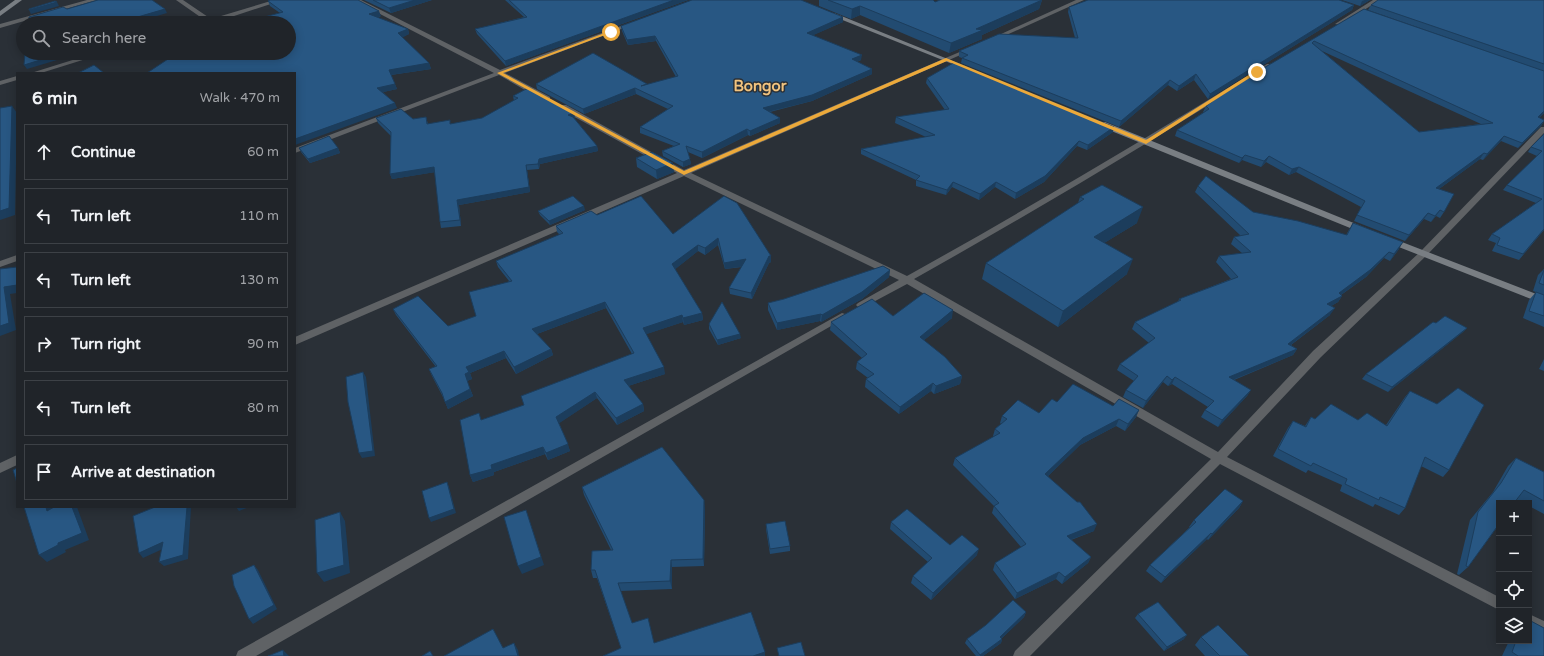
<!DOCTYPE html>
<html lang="en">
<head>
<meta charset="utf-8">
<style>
  body { margin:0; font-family:"Varela Round",sans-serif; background:#282c31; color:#f1f3f6 }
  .controls { position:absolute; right:12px; bottom:12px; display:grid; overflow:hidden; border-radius:0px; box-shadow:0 2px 10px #0003 }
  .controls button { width:36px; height:36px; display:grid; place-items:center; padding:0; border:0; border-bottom:1px solid #3d4146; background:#202429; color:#f1f3f6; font:20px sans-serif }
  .stop { position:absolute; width:12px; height:12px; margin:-9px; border:3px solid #eca93a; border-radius:50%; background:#fff }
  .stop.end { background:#eca93a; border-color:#fff; box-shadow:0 1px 4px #0008 }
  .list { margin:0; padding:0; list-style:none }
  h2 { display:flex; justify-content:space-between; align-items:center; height:52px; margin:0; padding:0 16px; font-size:17px }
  h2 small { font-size:13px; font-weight:400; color:#a2a4a8 }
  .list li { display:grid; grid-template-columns:26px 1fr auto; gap:12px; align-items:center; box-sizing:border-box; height:56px; margin:0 8px 8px; padding:0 8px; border:1px solid #3d4146; border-radius:0px }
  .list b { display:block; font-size:15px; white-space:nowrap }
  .list em { font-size:13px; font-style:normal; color:#a2a4a8 }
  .icon { flex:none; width:22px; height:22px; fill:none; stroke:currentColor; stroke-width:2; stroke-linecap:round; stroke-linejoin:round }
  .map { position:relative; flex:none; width:1544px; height:656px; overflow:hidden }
  .search { position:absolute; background:#202429; box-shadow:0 2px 10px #0003; left:16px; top:16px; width:280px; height:44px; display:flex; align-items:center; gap:10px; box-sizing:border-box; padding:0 14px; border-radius:22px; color:#a2a4a8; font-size:15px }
  .panel { position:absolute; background:#202429; box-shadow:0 2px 10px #0003; left:16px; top:72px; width:280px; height:436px; border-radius:0px }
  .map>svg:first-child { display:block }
</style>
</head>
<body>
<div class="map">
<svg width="1544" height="656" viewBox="0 0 1544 656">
  <rect width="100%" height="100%" fill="#2a3037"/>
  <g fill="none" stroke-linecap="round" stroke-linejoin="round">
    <path fill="#5f6265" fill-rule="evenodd" d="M87,0h10l-97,28v-4z
      M176,0h7l28,19 63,-19h9l-70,23h-10l3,-2z
      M353,0h8l139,70 132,-48 5,1 -132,50 45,24v4h-6l-45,-26 -204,78v-5l199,-75z
      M1076,0h8l-91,41 -5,-1z
      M1373,0h7l-40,25 -5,-1z
      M969,48l5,1 -283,124 216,103c122,-68 241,-139 360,-212h4v2c-117,74 -236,145 -357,213l304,173 95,-101 107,-99 121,-125h3v6l-118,123 -105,101 -94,100 272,140v13l-279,-146 -190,192h-17l2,-5 196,-192 -304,-175 -43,23h-6l-2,-2 2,-2 41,-23 -215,-104 -389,169v-8l382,-164 -117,-64v-4h6l118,65z
      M95,53h10l-64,20h-10z
      M17,76v4l-17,5v-4z
      M17,255v6l-17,6v-6z
      M842,313l3,1 2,2 -2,2 -589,338h-20l2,-5z
      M17,455v10l-17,8v-10z
      M1529,614l15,7v13l-15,-7z"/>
    <path fill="#797e83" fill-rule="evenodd" d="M15,0h7l-22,16v-5z
      M830,13h4l136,55 -5,1 -135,-54z
      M1099,122h6l261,106 1,2 -4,3 -3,-1 -261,-106z
      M1389,237l155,60v7l-158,-62 -1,-2 1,-2z"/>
  </g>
  <path fill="#224b71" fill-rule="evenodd" d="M364,0h68l-41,13z
    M505,0h183l-182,66 -29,-32 -2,-5 49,-12z
    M819,0h114l2,2 10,-2h97l-3,9 -57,26v4l-33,14 -89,-38 -9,4 -32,-13z
    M1342,0h28l-10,6z
    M1544,0v71l-176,-61 3,-5z
    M268,1l113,15 -4,2 31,11 1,5 -7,3 27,26 2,6 -40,6 6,14 -14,3 14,16 -226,-51 -16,-1 -1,-3h135l-9,-40 -10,-7z
    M1354,5l-2,5 -144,89 -14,-19 -17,11 -9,-6 -49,42 -158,-64 1,-5 -3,-1v-6l116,-13 -7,-26 1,-5z
    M1364,9l180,62v42l-5,5 5,3 -3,5 -23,22 -17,-7 -18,19 -3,-1 -41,30 5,23 -4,6 -4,-2 -5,6 -7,-3 -19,22 -51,-20 7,-14 -65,-35 -7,3 -23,-13 -5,5 -19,-7 -3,3 -64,-27 2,-6 27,-18h-1l3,-6zM1322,51l113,52 46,21 -62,8z
    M843,22l-30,13 48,25 -4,2 15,7v5l-60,27 -42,11 10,6v5l-30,13 -2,-1 -46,23 -14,-6 3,12 -8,3 -20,-11 -1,-5 12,-5 -34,-13v-6l28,-18 -32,-15 -52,20 -47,-25 -1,-5 111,1 29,-8 -20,-36 -28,4 -6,-14 -1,-5z
    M927,78l186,54 -26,18 -10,-4 -33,36 -29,17 -20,-12 -16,13 -27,-13 -6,8 -30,-9v-6l-55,-26v-5l65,-12 -31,-14 1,-6 49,-7 -19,-27z
    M513,96l61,17 1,5h-1l23,28 1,5 -58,13 -1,5 -12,1 3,22 -71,13 2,21 -20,2 -1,-6 -5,-50 -43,7 -2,-5 1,-38 -13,-13 -2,-5 37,1 13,-2 2,7h23l31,-6 32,-17z
    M1544,134v96l-25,30 -27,-9 4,-8 -8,-3 4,-6 44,-31 -33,-13 4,-5 30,-29 -9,-4 3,-5z
    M299,148h39l2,5 -30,10 -9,-11z
    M636,158l38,14 -17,7 -20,-12z
    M1198,186l55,26 93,23 7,-12 46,26 -9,12 -6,-3 -18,19 -25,18 1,1 -4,6 -7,4 -1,9 -39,30 6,4 -4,6 -59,25 17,10 -4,6 -29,31 -17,-10 4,-7 3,-3 -36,-23 -4,2 -5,-4 -20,26 -20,-11 3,-7 8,-9 -17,-11 3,-6 29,-21 -17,-14 3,-7 43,-20 1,-3 52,-20 -15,-17 3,-6 23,-3 -11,-9 3,-7 7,-1 -46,-44z
    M724,196l47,66 -2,1 -17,36 -22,-5 -1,-6 13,-21 -17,2 -7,-24 -13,10 -7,-4 -23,18 27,44 1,7 -19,5 -1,-3 -37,12 19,40 -37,12 15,18 1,7 -27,14 -20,-27 -38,25 11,28 -22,9 -3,-6 -51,18v3l-21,7 -3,-7 11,-55 43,-15 108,-51 -26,-46 -69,26 14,15 2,6 -37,19 -10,-16 -36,15 2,6 -5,2 6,15 -25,13 -5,-12 -11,-21 -3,-7 7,-2 -40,-52 -3,-6 55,17 28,-10 33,-35 -11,-14 -2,-6 64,-26 -3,-3 -1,-6 41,-11 76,19z
    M1080,197l57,26 -33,20 23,31 -69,53 -76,-48 4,-16 92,-60z
    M585,210l-35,15 -10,-10 -2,-4z
    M1544,269v58l-21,-9 6,-18 7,-8 -3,-1 5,-16z
    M890,270l-1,7 -27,22 -41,23 -1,-1 -43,9 -9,-20v-7l16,-4z
    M893,316l59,2 -28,22 38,36 -2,8 -26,10 -3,-3 -32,23 -34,-27 1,-8 2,-1 -12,-9 1,-7 5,-4 -32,-28 1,-8z
    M1436,323l31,5 -4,4 -75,60 -26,-13 4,-5z
    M709,324l32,14 -23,7 -9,-16z
    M1544,359v12l-5,-2z
    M1410,391l39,79 -6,7 -22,-11 -16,42 -6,7 -24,-11 -2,3 -33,-16 2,-6 -34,-15 -2,3 -33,-17 15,-28 5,-7 12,5 6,-9 4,2 43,1 28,5 19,-28z
    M1057,402l82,8 -3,7 -11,14 -9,-5 -36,19 -32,31 46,55 -23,9 20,17 -3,6 -26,21 -6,-5 -41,20 -22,-29 2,-7 26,-16 -29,-34 2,-7 -41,-41 2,-7 39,-21 -1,-1 2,-7 6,-5 -1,-1 2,-7 37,-3z
    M1516,458l28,14v42l-15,-8v-3h-6l-6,-3 -49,67 -9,8 -2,-1 13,-54 23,-28 15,-26z
    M582,487l123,21 -1,58 -32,1v22l-52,2 12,32 22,20 111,9v4h-162l18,-8 -24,-70h-4l-2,-8 20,-20 -27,-55z
    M1243,501l-4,7 -31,32 -1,-1 -46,44 -15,-12 4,-6 40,-38h-1l5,-7z
    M891,522l59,23 27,10 -46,45 -20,-17 2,-7 15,-14 -38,-33z
    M766,524l24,22v5l-20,3 -4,-25z
    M1026,612l-2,5 -22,21v1l-1,4 -18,13h-7l-11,-13 2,-4z
    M1138,614l46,25 -20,12 -29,-33z
    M1201,637l48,19h-44l-10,-11z
    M1509,641h20l15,15h-42z"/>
  <path fill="#1c3d5c" d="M415,0h17l-41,13 -2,-5z
    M674,0h14l-182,66 -1,-5z
    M1042,0l-3,9 -57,26v4l-33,14 2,-10 25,-14z
    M1365,0h5l-10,6 2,-5z
    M57,2l2,4 -28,8 -2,-4z
    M1354,5l-2,5 -144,89 2,-5z
    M860,6v9l-9,4 1,-10z
    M165,9l2,4 -34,10h-16z
    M379,11l2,5 -10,4 -2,-6z
    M843,17v5l-36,16v-5z
    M408,29l1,5 -9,5 -2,-6z
    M655,36l1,5 -28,4 -1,-5z
    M63,53h14v1l-50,15 -3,-4z
    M862,55l-1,5 -10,4 1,-5z
    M429,63l2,6 -41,6 -1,-5z
    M872,69v5l-60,27 -49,12v-5z
    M1196,74l-2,6 -17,11 2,-5z
    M1170,80l-2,5 -49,42 2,-6z
    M395,84l2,5 -18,4 -2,-5z
    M635,88l1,6 -52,20 -1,-5z
    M395,103l2,5 -102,37v-6z
    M12,106l5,7 -2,102 -15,5v-9z
    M1544,111v2l-10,9 4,-5z
    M574,113l1,5 -6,2 -1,-5z
    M780,118v5l-30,13v-5z
    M1544,121l-3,5 -23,22 4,-5z
    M1114,127l-1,5 -26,18 1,-5z
    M747,129l1,6 -46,23v-6z
    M1504,136l-3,5 -18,19 4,-6z
    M1079,141l-2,5 -33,36 -29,17 1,-6z
    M597,146l1,5 -58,13 -1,5 -1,-5 1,-5z
    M338,148l2,5 -30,10 -2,-4z
    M1484,153l-4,6 -48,35 4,-6z
    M1245,155l-3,5 -3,3 3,-5z
    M1269,156l-3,6 -5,5 3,-6z
    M690,159l1,5 -8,3v-5z
    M673,163l1,9 -17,7 -1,-9z
    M526,165l1,5 3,22 -71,13 2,21 -1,-6 -3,-20z
    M434,167l2,5 -44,7 -2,-5z
    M1299,167l-3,5 -7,3 3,-6z
    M953,182l-1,5 -6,8 1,-5z
    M996,182l-1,5 -16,13 1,-6z
    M584,206l1,4 -35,15 -1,-4z
    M1143,207l-6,16 -49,30 6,-16z
    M1440,210l-4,6 -5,6 4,-6z
    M1428,213l-4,6 -19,22 4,-6z
    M718,238v7l-13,10v-7z
    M1403,242l-4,7 -9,12 4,-7z
    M698,245v6l-25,20 -1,-7z
    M1389,252l-5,6 -18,19 -31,22 7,-3 -4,6 -15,9 4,-7 12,-11z
    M769,256h2v6l-2,1 -17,36 -1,-6z
    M746,259v7l-21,3 -1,-6z
    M1133,259l-6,15 -69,53 5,-16z
    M890,270l-1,7 -27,22 -41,23 1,-7z
    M17,285v8l-7,1 6,36 -16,6v-10l4,-39z
    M605,302l1,6 -72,27 -2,-6z
    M1335,308l-5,7 -46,35 4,-6z
    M953,310l-1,8 -34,27 2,-8z
    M702,313l1,7 -19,5 -1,-7z
    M821,314l-1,7 -43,9v-7z
    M682,315l1,7 -39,13 -1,-7z
    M1467,328l-4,4 -75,60 4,-5z
    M740,334l1,4 -23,7 -1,-5z
    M551,349l2,6 -37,19 -2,-7z
    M1297,349l-4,6 -68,28 4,-6z
    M504,351l2,7 -36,15 2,6 -5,2 -2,-7 1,-7z
    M664,367l1,7 -40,13 -1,-7z
    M363,372l3,5 9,79 -13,2 -3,-5z
    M962,376l-2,8 -26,10 2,-8z
    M1167,376l-4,6 -20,26 3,-7z
    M1175,377l-3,7 -4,2 4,-6z
    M933,383l-2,8 -32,23 1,-7z
    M470,389l3,7 -25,13 -3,-7z
    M1251,390l-4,6 -29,31 4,-7z
    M595,392l2,6 -39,26 -2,-7z
    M643,404l1,7 -27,14 -1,-7z
    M1139,410l-3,7 -11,14 3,-7z
    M1119,419l-3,7 -36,19 -37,36 2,-7 38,-36z
    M568,444l2,7 -22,9 -2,-7z
    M543,447l2,7 -51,18v3l-21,7 -3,-7 21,-10z
    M447,482l2,5 7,26 -25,9 -2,-4z
    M704,500l1,8 -1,58 -1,-7z
    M1243,501l-4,7 -31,32 4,-6z
    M46,507h5l3,11 -7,-7z
    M72,507h5l12,33 -24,10 1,2 -19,10 -8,-7 19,-12z
    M187,507h4l-3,52 -24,7 -5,-4z
    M236,507h13l-10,4z
    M526,510l18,55 -22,9 -4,-8z
    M340,512l5,9 5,52 -26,9 -7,-9z
    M1097,524l-3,7 -30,11 3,-6z
    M1211,533l-4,6 -46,44 4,-6z
    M163,542l4,5 -24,11 -4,-5z
    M979,549l-2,6 -46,45 2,-7z
    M1091,557l-3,6 -26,21 3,-7z
    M671,560l1,7v22l-2,-8z
    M254,565l4,5 19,39 -24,15 -4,-5z
    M1059,572l-3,7 -41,20 2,-6z
    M1026,612l-2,5 -25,24 1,-4z
    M1187,635l-3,4 -20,12 3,-4z
    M1002,639l-1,4 -18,13h-3v-1z
    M514,643l4,7 1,6h-1z
    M283,650l6,6h-5z
    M765,652v4h-12z"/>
  <path fill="#285783" stroke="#1c3d5c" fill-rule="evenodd" d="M98,0h54l13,9 -48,14h-88v-6l34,-10 4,2z
    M270,0h88l21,11 -10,3 39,15 -10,4 31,30 -40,7 6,14 -18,4 18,15 -100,36v-66h-148l30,-20h112v-30h-47l41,-11 -15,-11z
    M373,0h42l-26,8z
    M509,0h165l-169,61 -30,-32 52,-12z
    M692,0h109l42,17 -36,16 55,22 -10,4 20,10 -60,26 -49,13 17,10 -30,13 -3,-2 -45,23 -16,-6 4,13 -7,3 -21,-11 18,-7 -40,-17 33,-21 -38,-18 -52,21 -47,-25 57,-31 54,31 -6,2 37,-10 -23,-40 -28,4 -6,-14z
    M828,0h105l2,2 5,-2h102l-66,29 7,1 -32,13 -91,-37 -8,3z
    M1088,0h251l15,5 -144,89 -14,-20 -17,12 -9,-6 -49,41 -159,-63 6,-3 -9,-4 40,-17 79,4 -9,-31z
    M1378,0h166v64l-173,-59z
    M55,1l2,1 -28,8v-1z
    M1364,9l180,62v40l-6,6 6,3v1l-22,22 -18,-7 -17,18 -3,-1 -48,35 18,6 -10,18 -4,-2 -5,6 -7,-3 -19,22 -52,-20 8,-14 -66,-34 -7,2 -23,-13 -5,5 -19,-6 -3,3 -65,-28 32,-21 -3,-3 8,-6 48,-31zM1314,41l179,82 -74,9 -107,-89z
    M25,53h38l-39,12z
    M955,62l159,65 -26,18 -9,-4 -34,35 -29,17 -20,-11 -16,12 -27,-12 -6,8 -31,-10 4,-4 -59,-27 74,-14 -39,-18 53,-8 -22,-31z
    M94,65l10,8h-26z
    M528,88l46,25 -6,2 5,2 24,29 -58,13 -1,5 -12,1 3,22 -72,13 3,20 -20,2 -6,-55 -44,7 1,-42 -15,-14 25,-9 12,10 13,-2 1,7 23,-4v4l32,-6 36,-20 -5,-2z
    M12,106l-3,102 -9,3v-103z
    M1544,134v95l-21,25 -26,-9 3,-7 -8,-4 50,-35 -35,-14 35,-34 -11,-4z
    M329,136l9,12 -30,11 -9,-11z
    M652,152l21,11 -17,7 -20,-12z
    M1206,176l47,36 45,9 49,14 6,-12 50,19 -9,12 -5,-2 -19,18 -31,23 3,3 -15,8 8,4 -47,36 9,5 -68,28 22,13 -29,30 -17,-10 9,-9 -39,-24 -3,3 -5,-4 -21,25 -20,-11 12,-14 -18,-12 35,-26 -20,-16 46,-22 -2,-1 59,-22 -19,-21 32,-4 -17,-15 15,-3 -51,-48z
    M1102,185l41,22 -49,30 39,22 -70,52 -77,-48 98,-64 -4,-2z
    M573,196l11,10 -35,15 -11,-10z
    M641,196l32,38 51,-38 13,7 34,53h-2l-18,37 -22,-5 17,-29 -22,4 -6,-25 -13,10 -7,-3 -26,19 30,49 -19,5 -1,-3 -39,13 21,39 -40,13 19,24 -27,14 -21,-26 -39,25 12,27 -22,9 -3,-6 -52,18 1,4 -22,6 -10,-55 19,-7 2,7 43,-15 -3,-9 113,-43 -29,-51 -73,27 19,20 -37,18 -10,-16 -38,16 3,5 -4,2 5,15 -25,13 -3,-9 -13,-24 8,-3 -44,-57 25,-13 30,30 28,-10 -7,-24 43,-11 -16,-20 67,-28 -7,-7 35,-15 6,4z
    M883,266l7,4 -28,22 -40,23 -1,-1 -44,9 -9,-20 16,-4z
    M17,267v18l-13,2 5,36 -9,3v-57z
    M1544,270v15l-5,-2z
    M1536,292l8,3v21l-15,-5z
    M924,293l29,17 -33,27 25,20 17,19 -26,10 -3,-3 -33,24 -34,-28 8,-5 -17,-12 10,-8 -36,-32 41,-23 21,17z
    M722,302l18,32 -23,6 -8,-16z
    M1445,316l22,12 -75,59 -26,-13 67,-52 3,1z
    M363,372l10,79 -14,2 -11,-51 -2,-25z
    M1073,384l40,22 6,-7 20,11 -11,14 -9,-5 -36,19 -38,36 32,28h3l17,22 -30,12 24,21 -26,20 -6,-5 -42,21 -22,-30 31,-19 -32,-38 5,-3 -44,-45 45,-25 -5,-4 12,-10 -5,-3 16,-16 21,13 13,-14 5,3z
    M1458,388l26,17 -35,65 -24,-13 -20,51 -25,-11 -1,3 -34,-16 2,-5 -34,-16 -2,3 -33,-17 15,-28 13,6 5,-10 4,2 16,-15 27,16 9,-7 20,13 23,-35 27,13z
    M662,447l42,53 -1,59 -32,1 -1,21 -52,2 14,40 16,-5 6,25 97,-31 14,40 -12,4h-150l18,-8 -26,-78h-4l1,-19 21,-1 -31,-63z
    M1516,458l28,14v29l-20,-11 -10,13h-15v21l-31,43 -2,-1 12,-54 23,-29z
    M17,468v15l-4,-13z
    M447,482l7,27 -25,9 -7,-27z
    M1225,489l18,12 -31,33 -1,-1 -46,44 -15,-12 46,-43 -2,-2z
    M24,507h22l1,4 7,-4h18l10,26 -24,10v2l-19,10z
    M155,507h32l-4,48 -24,7 4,-20 -24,11 -6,-37z
    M907,509l43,36 12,-10 17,14 -46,44 -20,-17 19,-18 -41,-36z
    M526,510l15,47 -23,9 -14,-49z
    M340,512l4,53 -27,8 -2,-53z
    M785,521l5,25 -20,3 -4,-25z
    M254,565l20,40 -25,14 -15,-33 -2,-11z
    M1013,600l13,12 -26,25 2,2 -22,16 -13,-16 19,-14z
    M1158,602l29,33 -20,12 -29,-33z
    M1529,620l15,8v28h-26l-6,-4 4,-11h13z
    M1218,625l31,31h-29l-19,-19z
    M493,629l10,19 11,-5 4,13h-74z
    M801,642l4,14h-26l-2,-8z
    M283,650l1,6h-16z
    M430,651l3,5h-11z"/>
  <path fill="#eca93a" d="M610,31l3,1 -110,41 181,98 262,-113 200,82 109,-69 4,1 -113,72 -199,-83 -263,114 -187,-102z"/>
  <g text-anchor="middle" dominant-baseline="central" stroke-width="3" stroke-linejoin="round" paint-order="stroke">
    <g font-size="15" font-weight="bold" fill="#f1c37f" stroke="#2a3037">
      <text x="760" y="86">Bongor</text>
    </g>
  </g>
</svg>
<div class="controls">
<button>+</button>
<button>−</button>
<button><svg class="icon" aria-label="locate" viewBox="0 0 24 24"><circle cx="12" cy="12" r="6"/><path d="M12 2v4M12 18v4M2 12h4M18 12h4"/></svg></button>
<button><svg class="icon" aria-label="layers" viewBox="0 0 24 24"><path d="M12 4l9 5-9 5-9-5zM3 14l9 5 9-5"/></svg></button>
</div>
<div class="stop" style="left:611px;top:32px"></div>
<div class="stop end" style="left:1257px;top:72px"></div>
<div class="search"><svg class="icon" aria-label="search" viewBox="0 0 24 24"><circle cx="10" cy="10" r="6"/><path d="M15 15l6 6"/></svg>Search here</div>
<section class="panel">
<h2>6 min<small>Walk · 470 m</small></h2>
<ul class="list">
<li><svg class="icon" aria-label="ahead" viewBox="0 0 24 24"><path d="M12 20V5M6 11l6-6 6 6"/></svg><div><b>Continue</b></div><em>60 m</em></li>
<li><svg class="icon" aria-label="left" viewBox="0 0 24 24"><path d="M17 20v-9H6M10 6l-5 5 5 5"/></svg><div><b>Turn left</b></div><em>110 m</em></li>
<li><svg class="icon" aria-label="left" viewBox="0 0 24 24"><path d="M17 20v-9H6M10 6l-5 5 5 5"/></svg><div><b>Turn left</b></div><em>130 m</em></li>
<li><svg class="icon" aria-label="right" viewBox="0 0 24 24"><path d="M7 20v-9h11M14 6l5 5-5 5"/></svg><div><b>Turn right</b></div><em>90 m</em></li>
<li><svg class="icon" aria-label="left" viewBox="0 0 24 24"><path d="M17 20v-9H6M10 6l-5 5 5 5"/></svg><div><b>Turn left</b></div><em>80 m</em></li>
<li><svg class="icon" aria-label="arrive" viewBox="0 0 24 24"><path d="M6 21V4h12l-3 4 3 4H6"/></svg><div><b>Arrive at destination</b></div></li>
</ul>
</section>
</div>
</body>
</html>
